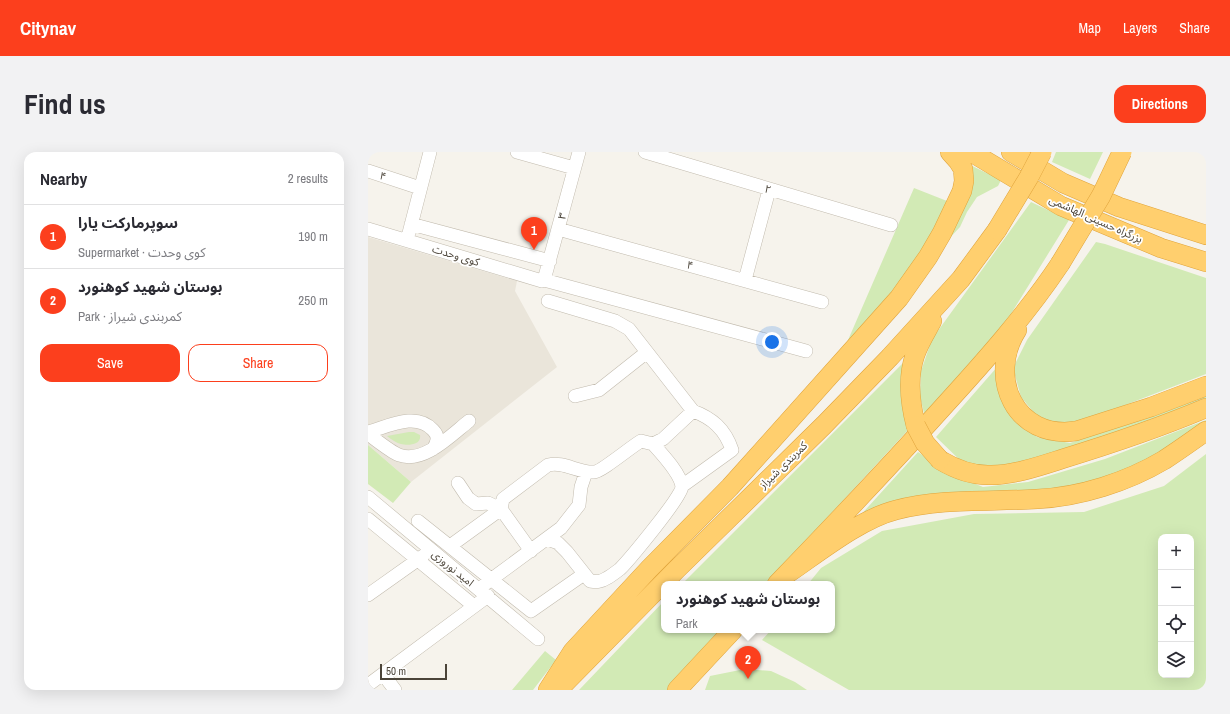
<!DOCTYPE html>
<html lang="en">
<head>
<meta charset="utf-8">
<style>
  body { margin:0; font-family:"Archivo Narrow","Noto Sans Arabic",sans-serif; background:#f2f2f3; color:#2b2b33 }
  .controls { position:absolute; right:12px; bottom:12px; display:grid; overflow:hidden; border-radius:8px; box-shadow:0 4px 16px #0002 }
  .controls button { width:36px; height:36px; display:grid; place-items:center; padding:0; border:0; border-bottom:1px solid #e1e1e2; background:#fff; color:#2b2b33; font:20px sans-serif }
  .scale { position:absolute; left:12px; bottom:10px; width:67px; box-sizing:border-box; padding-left:4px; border:2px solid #4b4439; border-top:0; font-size:11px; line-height:14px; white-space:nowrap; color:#4b4439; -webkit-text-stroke:3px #fff; paint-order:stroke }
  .you { position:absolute; left:404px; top:190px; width:14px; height:14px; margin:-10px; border:3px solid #fff; border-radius:50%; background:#1a73e8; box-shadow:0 0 0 6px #1a73e833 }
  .badge { display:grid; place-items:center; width:26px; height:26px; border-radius:50%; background:#fc3f1d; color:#fff; font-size:13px; font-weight:700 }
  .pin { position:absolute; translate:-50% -33px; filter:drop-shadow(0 1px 2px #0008) }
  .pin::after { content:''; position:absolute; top:21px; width:14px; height:12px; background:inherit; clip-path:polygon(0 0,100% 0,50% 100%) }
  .popup { position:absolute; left:293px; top:429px; width:174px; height:52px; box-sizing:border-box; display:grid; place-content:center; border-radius:8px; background:#fff; filter:drop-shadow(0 1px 3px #0005); font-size:13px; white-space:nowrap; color:#7c7c81 }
  .popup b { font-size:15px; color:#2b2b33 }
  .popup::after { content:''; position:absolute; left:50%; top:100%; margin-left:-8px; border:8px solid transparent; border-top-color:#fff }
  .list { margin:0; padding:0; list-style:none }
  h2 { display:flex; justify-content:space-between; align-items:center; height:52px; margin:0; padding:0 16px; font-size:17px }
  h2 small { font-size:13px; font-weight:400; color:#7c7c81 }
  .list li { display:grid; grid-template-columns:26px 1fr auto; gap:12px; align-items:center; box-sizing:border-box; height:64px; padding:0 16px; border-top:1px solid #e1e1e2 }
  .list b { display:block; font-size:15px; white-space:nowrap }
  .list p { margin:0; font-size:13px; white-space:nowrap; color:#7c7c81 }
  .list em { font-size:13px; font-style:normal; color:#7c7c81 }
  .actions { display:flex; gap:8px; padding:12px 16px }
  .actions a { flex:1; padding:9px 0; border:1px solid #fc3f1d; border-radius:12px; text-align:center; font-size:14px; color:#fc3f1d }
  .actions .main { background:#fc3f1d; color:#fff }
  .icon { flex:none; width:22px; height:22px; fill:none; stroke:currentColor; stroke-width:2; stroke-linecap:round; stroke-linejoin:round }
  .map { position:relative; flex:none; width:838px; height:538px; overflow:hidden; border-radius:12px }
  header { display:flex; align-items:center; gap:24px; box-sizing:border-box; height:56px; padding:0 20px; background:#fc3f1d; color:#fff }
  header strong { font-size:19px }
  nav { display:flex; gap:22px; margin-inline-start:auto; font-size:14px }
  .intro { display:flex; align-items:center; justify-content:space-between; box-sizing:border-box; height:96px; padding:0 24px }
  h1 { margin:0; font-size:28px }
  .button { padding:10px 18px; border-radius:12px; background:#fc3f1d; color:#fff; font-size:14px; font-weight:700 }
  main { display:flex; gap:24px; padding:0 24px }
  aside { flex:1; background:#fff; border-radius:12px; box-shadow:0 4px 16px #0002 }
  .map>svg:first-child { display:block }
</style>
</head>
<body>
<header>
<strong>Citynav</strong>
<nav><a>Map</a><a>Layers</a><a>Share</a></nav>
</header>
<div class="intro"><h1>Find us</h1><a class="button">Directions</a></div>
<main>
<aside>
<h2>Nearby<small>2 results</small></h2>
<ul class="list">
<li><span class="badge">1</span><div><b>سوپرمارکت یارا</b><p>Supermarket · کوی وحدت</p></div><em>190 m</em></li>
<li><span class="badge">2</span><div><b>بوستان شهید کوهنورد</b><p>Park · کمربندی شیراز</p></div><em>250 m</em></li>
</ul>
<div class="actions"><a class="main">Save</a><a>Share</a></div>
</aside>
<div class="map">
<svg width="838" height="538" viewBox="0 0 838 538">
  <rect width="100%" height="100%" fill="#f6f3ec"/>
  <path fill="#eae5da" d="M0,85l149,44 -2,10 42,76 -146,115 -43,-37z"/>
  <path fill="#d2eab5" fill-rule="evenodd" d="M688,0h47l-13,27 -38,-17z
    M598,11l35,17 -3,6 -21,11 -10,15 -7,15 -14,15z
    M546,36l33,13c-10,22 -20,43 -33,63 -19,30 -45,57 -69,83z
    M663,50l38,18 -63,102 -81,95 -5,-20 1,-26 11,-32z
    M728,90l9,2 101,34v96l-125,48 -29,1 -17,-9 -14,-17 -8,-29 14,-28z
    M538,208l3,69 -143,155h-84z
    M630,214l12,45 27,26 33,6 51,-17 85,-35v7l-119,48 -74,20h-47l-30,-29z
    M838,268v3l-43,28 -46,24 -69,18 -190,25 60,-66 30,21 35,14 45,-5 77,-23z
    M41,280h5l6,3c2,10 -12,11 -19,9 -5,-1 -10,-5 -14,-8z
    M0,293l43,37 -18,21 -25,-19z
    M838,302v236h-357l-87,-50 9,-10h61v-46h-24l13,-16 61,-37 92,-17 110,-2 80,-26zM793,385h30v138h-30z
    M296,449v29h59l-55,60h-89z
    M177,499l11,9 -23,30h-21z
    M377,517l26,2 24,11 12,8h-102l5,-14z"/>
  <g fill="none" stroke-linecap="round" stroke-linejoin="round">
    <g stroke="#c2bbae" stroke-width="14">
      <path id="minor" d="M149,0l57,16
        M277,0l246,73
        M0,19l52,17
        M43,72l139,37
        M0,77l174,52 2,-1 262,71
        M190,77l264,73
        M41,81l21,-81
        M176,128l35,-128
        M377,128l24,-90
        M180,149l67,20 14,8 64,82c19,7 32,18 39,39l-50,36
        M207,244l24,-6 48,-38
        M0,280c19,-5 48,-21 65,-2 6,6 5,12 0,19
        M0,282c7,5 23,18 31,21 25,9 52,-20 70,-34
        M90,331l10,15 8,6 12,-1 13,6 30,42
        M0,345l170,142
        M0,367l106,87
        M50,369l113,90 53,-37
        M179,387l11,4 9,9 23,29c7,1 11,1 17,-3 4,-2 9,-6 13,-9 9,-9 63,-74 62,-82 -1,-13 -20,-33 -29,-43
        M82,394l51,-37 2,-10 45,-34c16,-4 30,8 46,7 7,0 38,-26 47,-31l12,3 10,-5 30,-28
        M117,432l76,-56 18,-23 2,-18 5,-15
        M0,443l55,-39
        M15,522l12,16
        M0,533l120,-89"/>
    </g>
    <g stroke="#e0a43c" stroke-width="20">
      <path id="highway" d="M603,0l90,54 100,42 45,14
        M643,0l52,31 56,24 87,28
        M649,178c-30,47 -2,110 59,101l75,-24 55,-21
        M548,274c-6,-23 -9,-48 -1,-71 4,-12 11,-23 17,-34
        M572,308c15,9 30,15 48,15 23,1 52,-9 74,-16 49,-15 97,-31 144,-51
        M419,422c31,-21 73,-55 109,-64 46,-12 94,-8 141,-11 43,-2 90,-17 127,-39 14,-9 28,-19 42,-29
        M409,432c56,-58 112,-117 166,-177 41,-45 83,-92 117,-143
        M180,538l25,-39 76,-82 81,-82 169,-189 29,-41 14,-24 20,-42 2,-10 -1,-12 -5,-8 -8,-9
        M190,538l118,-120 148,-145 66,-68 71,-78 36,-49
        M309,538l56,-60"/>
    </g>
    <use href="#minor" stroke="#fff" stroke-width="13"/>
    <use href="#highway" stroke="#ffcf6e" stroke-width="19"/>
    <g stroke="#e0a43c" stroke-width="20" stroke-linecap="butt">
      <path id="highway-bridge" d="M629,78l32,-53 13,-25
        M692,112l41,-68 21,-44
        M548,274l9,17 15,17"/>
    </g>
    <use href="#highway-bridge" stroke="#ffcf6e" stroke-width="19"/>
  </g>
  <g text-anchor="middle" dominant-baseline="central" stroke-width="3.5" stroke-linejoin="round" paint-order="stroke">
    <g font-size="11" fill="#4b4439" stroke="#fff">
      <text transform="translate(15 24) rotate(18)">۴</text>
      <text transform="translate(400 37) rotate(17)">۲</text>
      <text transform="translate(194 64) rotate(-75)">۳</text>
      <text transform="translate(728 67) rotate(24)">بزرگراه حسینی الهاشمی</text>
      <text transform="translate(88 103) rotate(17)">کوی وحدت</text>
      <text transform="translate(322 113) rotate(15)">۴</text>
      <text transform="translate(415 313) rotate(-44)">کمربندی شیراز</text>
      <text transform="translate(85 416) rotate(39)">امید نوروزی</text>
    </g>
  </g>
</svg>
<div class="controls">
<button>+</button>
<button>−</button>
<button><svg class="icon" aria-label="locate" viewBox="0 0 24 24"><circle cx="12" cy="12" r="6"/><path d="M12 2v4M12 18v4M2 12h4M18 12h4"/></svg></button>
<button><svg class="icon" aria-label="layers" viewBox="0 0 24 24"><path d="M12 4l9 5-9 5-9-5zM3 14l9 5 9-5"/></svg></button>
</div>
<div class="scale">50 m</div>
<div class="you"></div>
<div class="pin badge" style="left:166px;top:98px">1</div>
<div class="pin badge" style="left:380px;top:527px">2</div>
<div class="popup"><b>بوستان شهید کوهنورد</b>Park</div>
</div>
</main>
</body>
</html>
